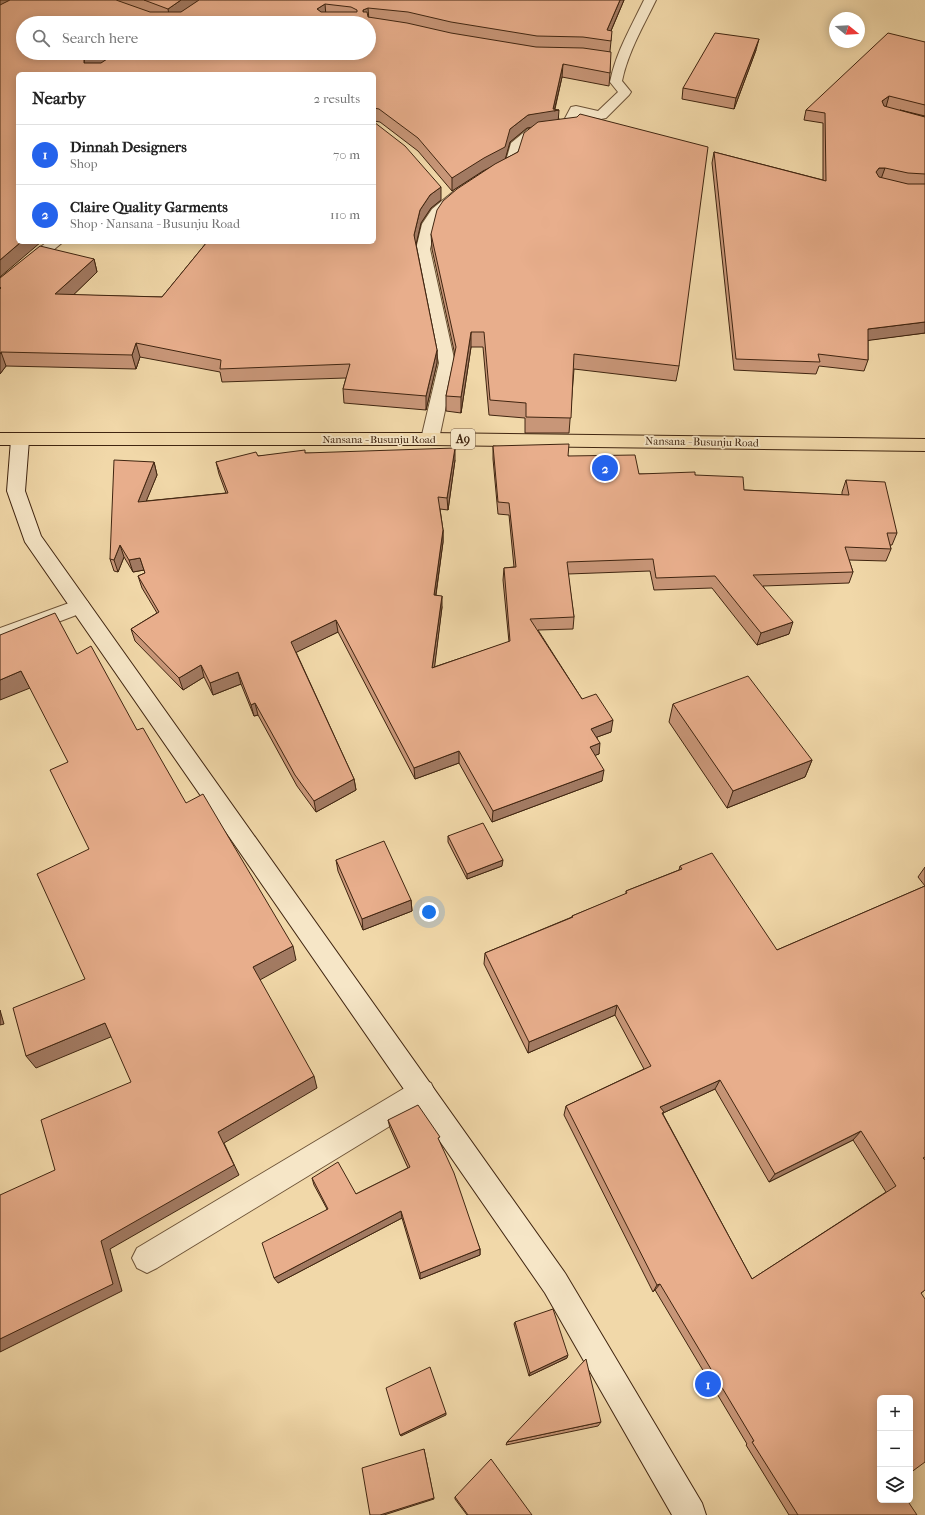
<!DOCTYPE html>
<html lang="en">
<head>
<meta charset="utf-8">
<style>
  body { margin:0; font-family:"IM FELL French Canon",serif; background:#f6f6f6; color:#222 }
  .controls { position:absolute; right:12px; bottom:12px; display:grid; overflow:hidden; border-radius:6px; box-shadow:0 2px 10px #0003 }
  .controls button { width:36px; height:36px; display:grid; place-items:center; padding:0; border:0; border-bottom:1px solid #e0e0e0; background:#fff; color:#222; font:20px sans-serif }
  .compass { position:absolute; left:829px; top:12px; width:36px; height:36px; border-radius:50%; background:#fff; box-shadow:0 2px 10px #0003; rotate:108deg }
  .you { position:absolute; left:429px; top:912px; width:14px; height:14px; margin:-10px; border:3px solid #fff; border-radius:50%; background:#1a73e8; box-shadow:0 0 0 6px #1a73e833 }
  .badge { display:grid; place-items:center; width:26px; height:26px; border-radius:50%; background:#2563eb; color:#fff; font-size:13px; font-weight:700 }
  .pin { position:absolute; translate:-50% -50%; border:2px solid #fff; box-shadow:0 1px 4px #0006 }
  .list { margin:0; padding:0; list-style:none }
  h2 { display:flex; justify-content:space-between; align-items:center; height:52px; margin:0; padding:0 16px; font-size:17px }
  h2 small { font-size:13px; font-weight:400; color:#767676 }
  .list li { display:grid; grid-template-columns:26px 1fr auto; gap:12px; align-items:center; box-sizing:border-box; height:60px; padding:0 16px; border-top:1px solid #e0e0e0 }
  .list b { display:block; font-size:15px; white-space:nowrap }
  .list p { margin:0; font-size:13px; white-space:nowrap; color:#767676 }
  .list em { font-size:13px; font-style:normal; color:#767676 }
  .icon { flex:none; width:22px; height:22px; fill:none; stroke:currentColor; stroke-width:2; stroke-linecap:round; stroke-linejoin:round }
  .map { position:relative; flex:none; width:925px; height:1515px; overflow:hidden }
  .search { position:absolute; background:#fff; box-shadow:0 2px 10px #0003; left:16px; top:16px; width:360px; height:44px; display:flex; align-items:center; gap:10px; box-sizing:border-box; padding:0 14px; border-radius:22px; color:#767676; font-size:15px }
  .panel { position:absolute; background:#fff; box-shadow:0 2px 10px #0003; left:16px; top:72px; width:360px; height:172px; border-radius:6px }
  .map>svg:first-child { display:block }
</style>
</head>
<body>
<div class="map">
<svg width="925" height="1515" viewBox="0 0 925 1515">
  <rect width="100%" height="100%" fill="#f1d8a9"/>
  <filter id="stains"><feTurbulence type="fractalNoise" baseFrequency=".005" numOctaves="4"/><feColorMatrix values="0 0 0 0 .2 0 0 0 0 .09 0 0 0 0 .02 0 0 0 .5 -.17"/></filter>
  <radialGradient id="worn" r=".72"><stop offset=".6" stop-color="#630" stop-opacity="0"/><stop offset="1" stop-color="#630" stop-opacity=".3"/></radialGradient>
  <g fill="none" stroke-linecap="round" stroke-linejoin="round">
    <g stroke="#6c5236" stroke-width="2">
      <path id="street" d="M644,0h12c-13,27 -28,52 -34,81l9,11 -2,3 -23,23 -5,1 -21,-4 -5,8 3,4 -2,3 -39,5 -15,12 -5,19 -19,9h-10l-2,-3 2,-3 18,-8 5,-18 17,-14 34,-5 9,-17 5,-1 22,5 20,-19 -8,-10c6,-30 21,-55 34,-82z
        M458,191l5,1 2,3 -23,20 -6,9 -6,25 25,114 -16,76 -3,4 -6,2 -6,-2 -3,-4 18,-76 -23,-114 6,-25 10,-15 21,-17z
        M47,242h16l-58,48 -5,2v-13z
        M80,599l7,2 3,5 -3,5 -87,33v-16z
        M422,1079l9,4 4,9 -4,9 -274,167 -10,5 -10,-5 -5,-10 5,-10 276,-165z"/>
    </g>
    <g stroke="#402510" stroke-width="2">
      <path id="secondary" d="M20,434l6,2 3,4 -4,51 16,45 524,737 137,230 4,12h-34l-127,-222 -520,-751 -18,-51 4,-51 3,-4z"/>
    </g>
    <g stroke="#402510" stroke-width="2">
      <path id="primary" d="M0,433h430l495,6v12l-495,-6h-430z"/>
    </g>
    <use href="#street" fill="#f6e6c7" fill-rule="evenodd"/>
    <use href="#secondary" fill="#f6e6c7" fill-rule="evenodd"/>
    <use href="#primary" fill="#f1d8a9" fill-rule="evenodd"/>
  </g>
  <path fill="#c89678" stroke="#402510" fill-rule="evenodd" d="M0,0h624l-13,31v10l-1,10v22l-1,13 -47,-9 -7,32 4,10 120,247 -3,15 -102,-12 -5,64h-44v-15l-36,-3 -6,-68h-12l-10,66 -15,-2v-15l9,-41 -23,-106 -1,-15 61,-68 -9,5 -31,20 -34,-40 -38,-29 -6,-1v-47h-356zM23,23l346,30h-346zM531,127l-13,25 -13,7 5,-17 17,-14z
    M925,42v74l-25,-6 25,7v216l-57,7v20l-4,11 -45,-5 -3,8 -82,-4 -22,-207 2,-11 109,28v-57l-19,-3 2,-10z
    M756,50l-22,59 -52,-10 1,-11z
    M441,200l-10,8 -10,15 -5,21 21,106v13l-11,47 -82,-7 -1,-14 3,-11 -124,4 -2,-10 -80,-15 -4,12 -130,-3 -6,8v-96l94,-19 3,13 -24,23 89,2 45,-55h-9h176z
    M493,446l75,10 71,18 56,1 49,15 98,5v-3l4,-12 51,53 -5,12h-2l1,4 -5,12 -37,-1 4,12 -4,11 -86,3 26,48 -32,11 -45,-57 -58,2 -4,-19 -82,3 6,43 -1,12 -35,1 44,69 29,33 -14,5 2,17 -4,1 7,26 -110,41 -33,-59 -44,16 -77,-147 -42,20 58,127 2,11 -40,22 -19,-26 -39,-71 -4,1 -13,-32 -28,11 -9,-18 -21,13 -48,-49 -4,-12 26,-16 -15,-25 -4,-12 7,-3 -1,-3 -11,2 -9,-15 -6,15 -4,-1 -4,-12 44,-97 3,13 -11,26 80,-8 -7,-19 -3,-12 42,-6 47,-3 150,7 -7,50 -8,-1 3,21v12l-7,53 6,12 -8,60 75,-25 -6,-62 1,-12 10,-1 -5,-52 -11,-1 -5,-55z
    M673,704l139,56 -7,17 -78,31 -58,-86z
    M448,836l54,30 -35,13 -19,-37z
    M336,860l75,40 1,11 -49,19 -25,-59z
    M680,866l97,84 148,-64 -7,-9 7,-10v423l-4,3 -11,105 -30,102 37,15h-128l-43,-70 1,-1 -92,-154 -2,2 -89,-177 2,-9 78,-37 -29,-54 -87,38 -44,-89 1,-11 87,-36v-1l54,-22v-3l53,-21zM715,1089l54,93 84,-42 33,52 -134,87 -89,-165v-1z
    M388,1120l52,23 40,106v6l-60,24 -18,-61 -124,65 49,-74 -13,-24 -2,-7 44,16 52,-26 -18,-40z
    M515,1322l52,36 -38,18 -15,-52z
    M601,1422l-3,4 -92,19 1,-3z
    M455,1497l77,18h-65l-12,-16z"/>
  <path fill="#a27a62" stroke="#402510" d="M0,0h16l-16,8z
    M181,0h19l-30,21 -2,-12z
    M620,0h4l-17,40v-10z
    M325,4l1,12 -9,-7z
    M368,8l1,13 -5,1 -1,-12z
    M759,39l-3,11 -22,59 2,-11z
    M95,53h22l-30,20 -3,-10v-3z
    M563,64l-1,13 -8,34 5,-1 -1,13 -31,5 -17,14 -5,18 -22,11 -31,20v-13l58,-49 18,-14 25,-6z
    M889,96l-3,11 -7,5 3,-11z
    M879,168h6l-4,11 -5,1v-8z
    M441,187v13l-10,8 -10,15 -6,26 -1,-14 6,-25 10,-15z
    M21,242h20l-41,35v-17z
    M94,259l3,13 -37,36 -5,-14z
    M925,322v11l-61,8 4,-12z
    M471,332v15l-10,66v-16z
    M136,343l4,14 -4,12 -4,-14z
    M437,350v13l-11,47v-14z
    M1,352l5,14 -6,8v-20z
    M455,448v12l-7,50 -1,-12z
    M154,462l3,13 -16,39 -3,-12z
    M443,530v12l-9,65v-12z
    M120,545l4,12 -6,15 -4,-12z
    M140,558l4,12 -11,2 -4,-12z
    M442,596v11l-9,73 -1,-12z
    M336,620l2,12 -45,22 -2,-12z
    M793,622l-4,12 -32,11 4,-12z
    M201,665l3,12 -21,13 -4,-12z
    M21,671l9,17 -30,12v-20z
    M238,672l3,12 -28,11 -3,-12z
    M255,703l3,12 -4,1 -3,-11z
    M613,720l-2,12 -22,8 2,-11z
    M600,743l-1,11 -11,4 2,-11z
    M459,751v12l-44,16 -1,-11z
    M812,760l-7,17 -78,31 6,-17z
    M604,770l-2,11 -110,41 1,-11z
    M354,779l2,11 -40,22 -2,-11z
    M503,860l-1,6 -35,13v-5z
    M411,900l1,11 -49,19 -1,-11z
    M293,946l3,14 -38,21 -5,-14z
    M617,1005l-2,10 -87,38 1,-11z
    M0,1010l4,14 -4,1z
    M105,1023l8,13 -77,32 -10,-12z
    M314,1076l3,12 -93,55 15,32 -129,74 12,42 -122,61v-13l101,-98 117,-109z
    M720,1080l-5,9 -52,24 -3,8v-14z
    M861,1131l-8,9 -84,42 6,-8z
    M401,1211l1,7 -124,65 -4,-5z
    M480,1249v6l-60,24v-6z
    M660,1284l-5,6 -2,2 4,-7z
    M568,1355l-1,3 -38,18 1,-3z
    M446,1413v2l-45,21 -1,-1z
    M424,1449l10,50 -50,16h-4z"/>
  <path fill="#e8ae8c" stroke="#402510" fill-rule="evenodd" d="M10,0h106l34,12h31l18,-12h421l-13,30 5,1 -1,10 -28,-4 -46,-1 -86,-14 -43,-10 -40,-4 -5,2v2h4l1,5 39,6 44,10 85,14 47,1 28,4 -1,21 -47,-9 -10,45 6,1 -31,5 -18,14 -5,18 -21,11 -32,20 -34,-40 -39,-29 -5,-1v-34h-356v168h3l-21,18v-255zM325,4l26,3 6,3v2h-36l-4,-3zM23,23h346v30h-253l-15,10h-17v-3l11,-7h-72z
    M144,0h37l-13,9z
    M715,33l44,6 -23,59 -53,-10z
    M888,33l37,9v63l-36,-9 -7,5 2,5 41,11v57l-17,-1 -23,-5h-6l-3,4 3,5 29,7h17v138l-57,7v31l-50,-6 2,8 -84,-3 -22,-207 112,29 -1,-68 -19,-3z
    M580,114l128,33 -29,219 -105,-12 -3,64 -45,-1v-14l-36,-3 -6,-68h-13l-10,65 -15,-1 10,-49 -25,-113 6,-24 6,-9 14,-12 38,-25 23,-12 6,-19 14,-11 39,-5z
    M374,122l31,24 36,41 -11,8 -10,15 -6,25 23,115 -11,46 -83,-7 7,-25 -130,5 1,-9 -85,-17 -4,12 -131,-3 -1,2v-65l1,-1 -1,-1v-9l40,-32 54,13 -39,35 107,3 45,-55h167z
    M569,444l-1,12 67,-1 4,19 56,-2v3l48,2 1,13 105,5 -3,-15 39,2 12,51h-10l4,16 -46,-2 8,25 -100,3 40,47 -32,11 -46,-57 -59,2 -3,-19 -86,3 7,55 -44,2 52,80 14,-5 17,26 -22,9 9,14 -10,4 14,23 -111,41 -34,-60 -45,17 -78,-148 -45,22 63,137 -40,22 -19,-26 -40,-72 -4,2 -13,-33 -28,11 -9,-18 -22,13 -48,-49 28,-17 -21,-36 7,-3 -5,-15 -11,2 -9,-15 -6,15 -4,-1 4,-99 40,2 -16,40 90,-9 -12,-31 40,-10 2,4 47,-6v3l150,-5 -8,50 -9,-1 5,33 -9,65 8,1 -10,72 78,-27 -6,-73 12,-1 -7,-64 -11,-1 -5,-56z
    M55,613l22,41 14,-8 46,84 6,-2 43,75 17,-9 90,152 -40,21 61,109 -96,56 16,33 -133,76 12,43 -113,55v-144l55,-25 -14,-50 90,-38 -26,-59 -79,33 -13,-48 72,-29 -48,-105 52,-25 -39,-79 18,-8 -47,-91 -21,9v-45z
    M748,676l64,84 -79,31 -60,-87z
    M483,823l20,37 -36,14 -19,-38z
    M384,841l27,59 -49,19 -26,-59z
    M712,853l65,97 148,-64v271l-2,1 2,2v130l-4,3 4,6v163l-15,11v-75h-30v102h27l10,15h-119l-46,-73 2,-1 -94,-157 -3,1 -91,-179 85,-40 -34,-61 -88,37 -44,-89 88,-36 -1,-1 55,-23 -1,-2 56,-22 -2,-3zM720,1080l55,94 86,-43 35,55 -144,93 -90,-166 2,-1 -4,-5z
    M418,1105l22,32 -2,1 16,35 26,76 -60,24 -19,-62 -127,67 -12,-35 66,-34 -16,-31 26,-16 18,32 54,-27 -22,-47z
    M553,1309l15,46 -38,18 -15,-51z
    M586,1359l15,63 -94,20z
    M430,1367l16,46 -46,22 -14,-47z
    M424,1449l10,49 -54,17h-10l-8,-47z
    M491,1459l41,56h-64l-13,-18z"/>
  <g text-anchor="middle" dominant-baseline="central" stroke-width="3.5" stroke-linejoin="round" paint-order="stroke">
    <g font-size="11" fill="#402510" stroke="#f6e6c7">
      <text x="379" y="439">Nansana - Busunju Road</text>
      <text transform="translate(702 442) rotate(1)">Nansana - Busunju Road</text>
    </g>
    <rect fill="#f6e6c7" stroke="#775f47" stroke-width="1" x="451" y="429" width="24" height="20" rx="3"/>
    <g font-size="12" font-weight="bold" fill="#402510">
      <text x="463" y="439">A9</text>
    </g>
  </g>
  <rect width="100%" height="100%" filter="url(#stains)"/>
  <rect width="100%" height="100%" fill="url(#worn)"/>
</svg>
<div class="controls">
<button>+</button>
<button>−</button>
<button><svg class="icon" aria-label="layers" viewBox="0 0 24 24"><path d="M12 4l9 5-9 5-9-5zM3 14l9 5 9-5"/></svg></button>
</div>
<svg class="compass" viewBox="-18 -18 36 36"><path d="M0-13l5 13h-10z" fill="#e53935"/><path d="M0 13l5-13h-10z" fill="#767676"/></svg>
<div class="you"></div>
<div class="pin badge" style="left:708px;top:1384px">1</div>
<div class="pin badge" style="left:605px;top:468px">2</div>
<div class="search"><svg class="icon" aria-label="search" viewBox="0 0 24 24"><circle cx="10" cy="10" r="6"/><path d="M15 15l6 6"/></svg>Search here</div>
<section class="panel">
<h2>Nearby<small>2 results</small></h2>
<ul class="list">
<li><span class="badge">1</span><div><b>Dinnah Designers</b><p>Shop</p></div><em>70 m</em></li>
<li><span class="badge">2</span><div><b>Claire Quality Garments</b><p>Shop · Nansana - Busunju Road</p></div><em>110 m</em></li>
</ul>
</section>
</div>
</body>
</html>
